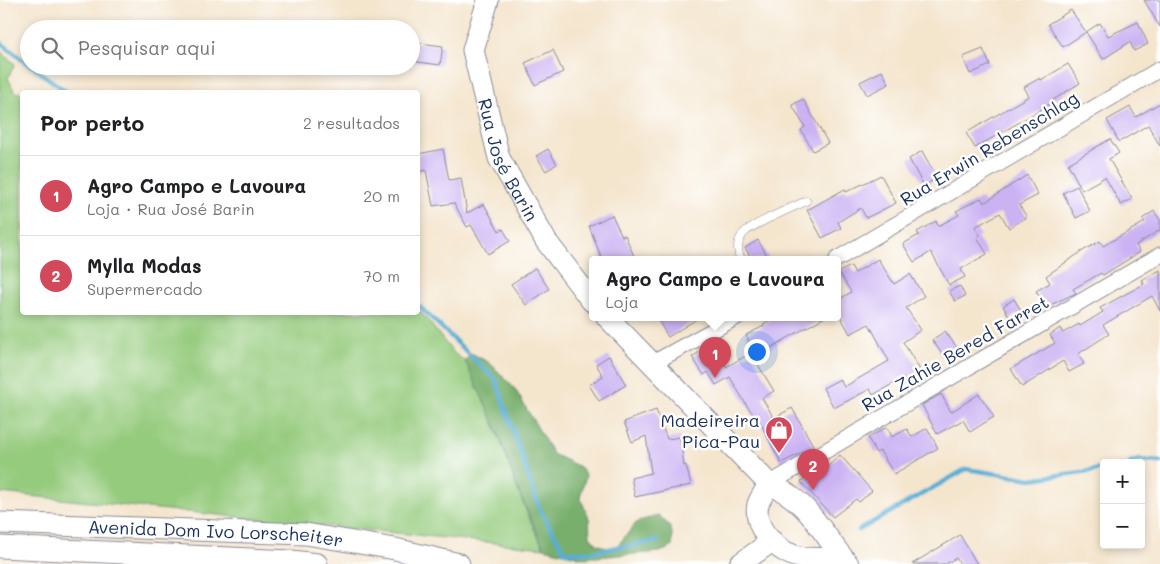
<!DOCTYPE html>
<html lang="pt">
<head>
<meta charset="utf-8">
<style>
  body { margin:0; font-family:Mali,sans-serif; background:#f2f2f2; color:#202124 }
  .controls { position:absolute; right:15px; bottom:15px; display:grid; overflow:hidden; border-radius:5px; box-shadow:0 2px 8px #0003 }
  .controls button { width:45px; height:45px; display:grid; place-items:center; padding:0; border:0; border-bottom:1px solid #e0e0e0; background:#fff; color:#202124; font:25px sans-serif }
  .you { position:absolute; left:756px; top:351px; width:18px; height:18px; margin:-12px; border:4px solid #fff; border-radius:50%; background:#1a73e8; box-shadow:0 0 0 8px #1a73e833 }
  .badge { display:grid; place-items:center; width:32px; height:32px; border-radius:50%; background:#d1495b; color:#fff; font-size:16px; font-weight:700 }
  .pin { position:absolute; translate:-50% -41px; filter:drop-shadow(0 1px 2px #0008) }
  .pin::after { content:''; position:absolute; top:26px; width:18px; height:15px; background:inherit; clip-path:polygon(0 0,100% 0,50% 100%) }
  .popup { position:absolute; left:589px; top:256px; width:252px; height:65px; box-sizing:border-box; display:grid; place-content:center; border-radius:5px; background:#fff; filter:drop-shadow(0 1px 4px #0005); font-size:16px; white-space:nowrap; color:#757577 }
  .popup b { font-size:19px; color:#202124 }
  .popup::after { content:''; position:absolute; left:50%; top:100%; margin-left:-10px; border:10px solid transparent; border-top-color:#fff }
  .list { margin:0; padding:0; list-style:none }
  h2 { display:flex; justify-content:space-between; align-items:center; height:65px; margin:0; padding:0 20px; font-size:21px }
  h2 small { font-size:16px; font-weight:400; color:#757577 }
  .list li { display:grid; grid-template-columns:32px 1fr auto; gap:15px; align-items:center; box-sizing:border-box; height:80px; padding:0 20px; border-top:1px solid #e0e0e0 }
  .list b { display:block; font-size:19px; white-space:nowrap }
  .list p { margin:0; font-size:16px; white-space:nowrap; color:#757577 }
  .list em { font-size:16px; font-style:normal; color:#757577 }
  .icon { flex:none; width:28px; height:28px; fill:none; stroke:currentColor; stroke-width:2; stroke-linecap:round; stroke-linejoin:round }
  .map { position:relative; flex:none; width:1160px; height:564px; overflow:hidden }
  .search { position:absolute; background:#fff; box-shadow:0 2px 8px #0003; left:20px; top:20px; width:400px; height:55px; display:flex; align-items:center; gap:12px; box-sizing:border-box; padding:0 18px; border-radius:28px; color:#757577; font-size:19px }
  .panel { position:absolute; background:#fff; box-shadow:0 2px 8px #0003; left:20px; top:90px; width:400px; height:225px; border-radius:5px }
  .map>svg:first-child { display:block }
</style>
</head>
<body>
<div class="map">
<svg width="1160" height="564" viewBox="0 0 1160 564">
  <rect width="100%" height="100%" fill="#fff"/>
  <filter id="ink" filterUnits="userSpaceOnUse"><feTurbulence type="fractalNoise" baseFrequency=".02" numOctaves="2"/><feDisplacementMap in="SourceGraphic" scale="10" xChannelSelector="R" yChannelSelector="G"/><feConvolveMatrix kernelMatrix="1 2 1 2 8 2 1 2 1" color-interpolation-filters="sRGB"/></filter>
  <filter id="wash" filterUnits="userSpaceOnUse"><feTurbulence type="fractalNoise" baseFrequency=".0096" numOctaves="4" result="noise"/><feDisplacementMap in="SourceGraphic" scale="20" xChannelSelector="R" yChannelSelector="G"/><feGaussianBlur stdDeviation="1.12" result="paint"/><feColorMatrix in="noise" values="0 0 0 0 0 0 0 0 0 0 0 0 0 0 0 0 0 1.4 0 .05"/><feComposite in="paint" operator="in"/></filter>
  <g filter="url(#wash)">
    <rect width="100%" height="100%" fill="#f4e5cd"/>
    <path fill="#95cb7d" stroke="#587d6e" d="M0,51l15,13 -7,14 7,14 7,1v219h396v-2c13,12 22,27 34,41 4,5 11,7 14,12 34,58 45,126 78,185l-544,-55z"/>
    <path fill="#78af6c" stroke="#4a6f65" d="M471,353l19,10 25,26 38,65 27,13 6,9 -6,21 9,21 1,18 7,8 11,4 10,-3 19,-23 21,-7c13,10 16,16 14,32l-12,5 -76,6 -40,-10 -24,-53 -25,-70 -30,-64z"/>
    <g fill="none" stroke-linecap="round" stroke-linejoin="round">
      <path stroke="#59aed5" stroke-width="4.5" d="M0,42l29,23
        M31,66l36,26
        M418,305l78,75 44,130 25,42h26l67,-11
        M1130,463l10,-3 20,2
        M859,530l107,-61 65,10 73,-10"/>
    </g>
    <g id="blocks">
      <path fill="#cbb2f3" d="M1144,0h16v27z
        M1071,10l15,22 -23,15 -15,-23z
        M1138,22l10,22 -14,7 -4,-9 -27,17 -17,-27 14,-9 8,13z
        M411,42l32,4 -3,19 -29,-4z
        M983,49l7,16 -20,9 -7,-17z
        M553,50l10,22 -28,13 -10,-22z
        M1068,64l12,19 -27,17 1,2 -79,46 -9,-15 63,-37 -5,-9 16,-9 1,2z
        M882,71l7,13 -22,11 -7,-13z
        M803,99l25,44 -15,8 -12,-21 4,-3 -13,-22z
        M1160,103v43l-12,-21 -29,17 -12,-22 23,-13 6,10z
        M1110,139l9,14 -10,6 23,40 -11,6 -16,-28 -23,13 -14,-26z
        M443,149l6,31 12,-2 6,35 17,-9 15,27 4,-2 7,12 -22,13 -17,-29 -4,2 -13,-24 -21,3 -7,-36 -8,2v-18z
        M548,149l9,15 -11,7 -10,-15z
        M922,151l15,27 -13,8 -15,-27z
        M881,175l15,28 -30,15 -5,-10 -23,14 3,6 -19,10 -15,-28 38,-21 1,3z
        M1027,175l11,20 -19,10 8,12 -18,11 -9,-15 -25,14 5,8 -3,2 10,17 -26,15 4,8 -16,8 -18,-33 -17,10 -11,-18 16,-9 -2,-3 19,-11 2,5 21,-11 -3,-4 25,-13 3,5z
        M1077,186l13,25 -14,7 -13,-25z
        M1154,211l6,9v10l-24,15 4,7 -37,23 -2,-2 -28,16 3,4 -30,14 -10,-16 14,-8 -4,-7 35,-24 19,-11 3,5 42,-24 -3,-3z
        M612,215l10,21 3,-1 9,21 -8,3h-24l-13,-33z
        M758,240l11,19h-17l-7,-11z
        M878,259l16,25 16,-10 14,22 -18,12 15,22 -18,12 20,33 -16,10 -4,-7 -30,17 -3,-6 -36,19 -11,-20 17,-9 4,8 45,-26 -20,-37 -19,10 -12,-22v-12l13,-8 -12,-20 12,-6 4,7z
        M535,268l14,21 -23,16 -15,-21z
        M1160,270v41l-8,-15 -49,29 6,9 -31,20 6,10 -15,8 -6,-11 -41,26 -11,-18 44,-26 -5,-8 10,-7 3,5 16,-9 1,2 23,-14 -3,-4 44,-24 -2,-4z
        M960,286l5,10 -10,5 -6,-10z
        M1014,299l8,13 -12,6 -7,-12z
        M656,317h44l-32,20z
        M776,317h49l-55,31 2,3 -15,7 -11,-23 18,-9 -1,-2z
        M945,331l13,18 -13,9 -13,-18z
        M707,347l13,20 5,-3 1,3 25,-14 23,38 -12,7 12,20 18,-10 22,39 -33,16 -22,-43 -1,1 -11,-15 -17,-29 -14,8 -8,-13 -4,3 -12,-18z
        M609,356l17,29 -27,16 -10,-16 14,-9 -7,-12z
        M941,394l10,18 28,-18 15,23 -24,15 -7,-12 -26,14 -15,-29z
        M656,410l11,29 13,-2 4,29 2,-1 5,20 -56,12 -4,-19 20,-5 -5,-37 -14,6 -8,-20z
        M887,427l5,10 15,-8 5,8 15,-9 11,20 -44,26 -14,-23 -4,2 -8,-15z
        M840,455l32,36 -13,11 -3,-3 -23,18 -32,-35 20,-17 4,4z
        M960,535l17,29h-17l-4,-6 -10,6h-34z"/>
    </g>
  </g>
  <g filter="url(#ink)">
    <use href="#blocks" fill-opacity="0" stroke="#888a96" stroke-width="1"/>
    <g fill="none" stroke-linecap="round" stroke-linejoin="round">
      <g stroke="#888a96" stroke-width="9">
        <path id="service" d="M741,259c-5,-9 -4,-20 5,-28 13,-10 44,-22 60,-30"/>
      </g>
      <g stroke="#888a96" stroke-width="17">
        <path id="minor" d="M837,259l323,-190
          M651,364l86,-47
          M769,484l391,-229"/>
      </g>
      <g stroke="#888a96" stroke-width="23">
        <g id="secondary">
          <path id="s1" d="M488,0l-15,50 26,108 47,83 46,60"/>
          <path d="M607,317l162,167c41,17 52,49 79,80"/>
          <path d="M769,484c-3,6 -9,14 -11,20 -6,27 23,51 46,54 13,1 27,0 39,0"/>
          <path id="s2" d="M0,523l306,11 89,15 64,15"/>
          <path d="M0,547l291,14 26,3"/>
          <path d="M740,564l32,-23"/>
        </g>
      </g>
      <use href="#service" stroke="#fff" stroke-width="8"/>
      <use href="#minor" stroke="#fff" stroke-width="15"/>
      <use href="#secondary" stroke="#fff" stroke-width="21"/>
    </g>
  </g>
  <defs>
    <g id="shop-pin" transform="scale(1.4375)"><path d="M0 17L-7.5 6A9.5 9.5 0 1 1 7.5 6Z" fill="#d1495b" stroke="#fff"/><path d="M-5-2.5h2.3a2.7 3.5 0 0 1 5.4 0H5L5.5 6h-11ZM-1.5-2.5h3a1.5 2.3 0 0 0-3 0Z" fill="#fff"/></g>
  </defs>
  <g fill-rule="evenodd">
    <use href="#shop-pin" x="779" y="430"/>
  </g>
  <g text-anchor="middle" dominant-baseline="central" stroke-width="5" stroke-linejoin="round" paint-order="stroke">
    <g font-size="18" fill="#1b2f5e" stroke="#fff">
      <text transform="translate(989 148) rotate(-31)">Rua Erwin Rebenschlag</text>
      <text stroke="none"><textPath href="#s1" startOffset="168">Rua José Barin</textPath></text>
      <text transform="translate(955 353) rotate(-30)">Rua Zahie Bered Farret</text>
      <text stroke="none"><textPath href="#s2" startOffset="216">Avenida Dom Ivo Lorscheiter</textPath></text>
    </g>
    <g font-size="18" fill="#1b2f5e" stroke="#fff" text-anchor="end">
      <text x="760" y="420">Madeireira<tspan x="760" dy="21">Pica-Pau</tspan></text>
    </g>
  </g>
</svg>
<div class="controls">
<button>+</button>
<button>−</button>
</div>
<div class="you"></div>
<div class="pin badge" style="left:715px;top:378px">1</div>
<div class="popup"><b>Agro Campo e Lavoura</b>Loja</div>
<div class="pin badge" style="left:813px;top:490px">2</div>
<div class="search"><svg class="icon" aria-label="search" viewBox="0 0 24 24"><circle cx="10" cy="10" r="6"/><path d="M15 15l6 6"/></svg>Pesquisar aqui</div>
<section class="panel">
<h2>Por perto<small>2 resultados</small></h2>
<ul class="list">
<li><span class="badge">1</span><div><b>Agro Campo e Lavoura</b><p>Loja · Rua José Barin</p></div><em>20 m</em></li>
<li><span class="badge">2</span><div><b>Mylla Modas</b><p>Supermercado</p></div><em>70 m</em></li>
</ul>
</section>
</div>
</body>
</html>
